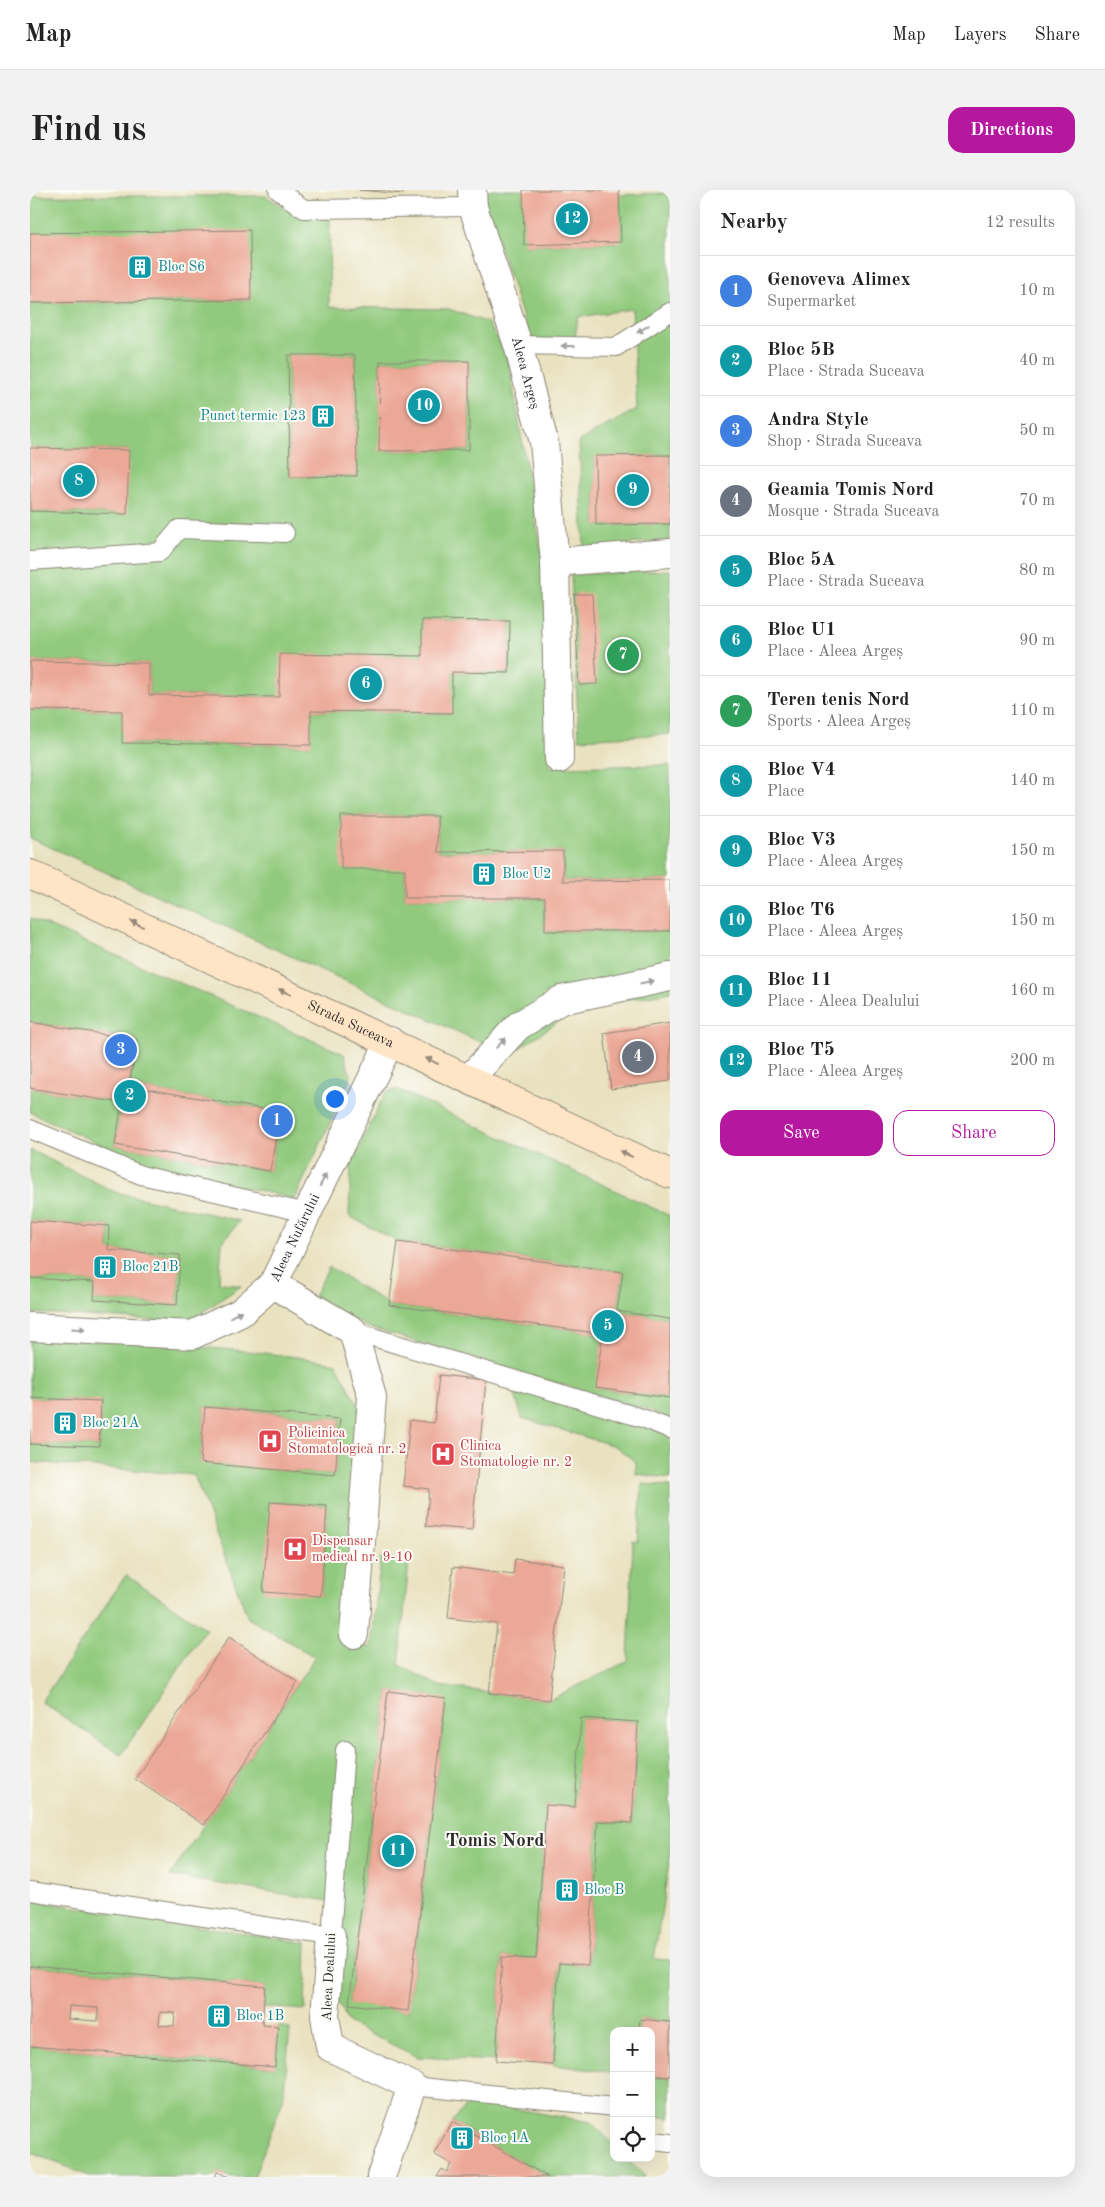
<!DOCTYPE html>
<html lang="en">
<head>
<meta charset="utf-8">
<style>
  body { margin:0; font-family:"Old Standard TT",serif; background:#f2f2f2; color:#222 }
  .controls { position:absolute; right:15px; bottom:15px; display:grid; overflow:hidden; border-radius:10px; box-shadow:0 5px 20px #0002 }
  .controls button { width:45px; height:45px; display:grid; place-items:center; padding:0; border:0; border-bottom:1px solid #e0e0e0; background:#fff; color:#222; font:25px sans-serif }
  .you { position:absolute; left:304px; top:908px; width:18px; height:18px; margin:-12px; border:4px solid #fff; border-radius:50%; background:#1a73e8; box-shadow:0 0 0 8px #1a73e833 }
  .badge { display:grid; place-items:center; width:32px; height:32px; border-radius:50%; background:#b5179e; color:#fff; font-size:16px; font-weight:700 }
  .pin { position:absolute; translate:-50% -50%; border:2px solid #fff; box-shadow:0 1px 5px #0006 }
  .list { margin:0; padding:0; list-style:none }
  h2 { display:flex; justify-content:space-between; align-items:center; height:65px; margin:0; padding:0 20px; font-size:21px }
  h2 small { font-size:16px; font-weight:400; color:#767676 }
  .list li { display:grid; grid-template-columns:32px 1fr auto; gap:15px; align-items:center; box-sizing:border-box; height:70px; padding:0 20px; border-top:1px solid #e0e0e0 }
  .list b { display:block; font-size:19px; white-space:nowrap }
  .list p { margin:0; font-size:16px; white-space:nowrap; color:#767676 }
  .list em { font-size:16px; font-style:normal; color:#767676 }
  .actions { display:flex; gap:10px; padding:15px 20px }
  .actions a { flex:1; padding:11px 0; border:1px solid #b5179e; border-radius:15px; text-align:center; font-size:18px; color:#b5179e }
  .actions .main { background:#b5179e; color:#fff }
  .icon { flex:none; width:28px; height:28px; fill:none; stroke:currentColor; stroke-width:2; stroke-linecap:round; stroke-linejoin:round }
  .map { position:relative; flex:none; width:640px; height:1987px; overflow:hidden; border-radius:15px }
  header { display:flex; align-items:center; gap:30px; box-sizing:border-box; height:70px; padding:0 25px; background:#fff; border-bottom:1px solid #e0e0e0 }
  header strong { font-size:24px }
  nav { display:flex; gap:28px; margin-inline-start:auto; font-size:18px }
  .intro { display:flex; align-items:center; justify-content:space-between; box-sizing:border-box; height:120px; padding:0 30px }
  h1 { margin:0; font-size:35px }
  .button { padding:12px 22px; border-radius:15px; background:#b5179e; color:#fff; font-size:18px; font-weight:700 }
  main { display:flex; gap:30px; padding:0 30px }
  aside { flex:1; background:#fff; border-radius:15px; box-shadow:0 5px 20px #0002 }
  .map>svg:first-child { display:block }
</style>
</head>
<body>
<header>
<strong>Map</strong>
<nav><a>Map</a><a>Layers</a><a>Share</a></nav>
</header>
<div class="intro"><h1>Find us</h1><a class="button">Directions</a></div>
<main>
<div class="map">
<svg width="640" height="1987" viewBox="0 0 640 1987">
  <rect width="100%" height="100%" fill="#fdfcf7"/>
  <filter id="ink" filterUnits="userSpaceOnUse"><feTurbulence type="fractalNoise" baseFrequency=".02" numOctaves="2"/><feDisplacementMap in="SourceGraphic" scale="10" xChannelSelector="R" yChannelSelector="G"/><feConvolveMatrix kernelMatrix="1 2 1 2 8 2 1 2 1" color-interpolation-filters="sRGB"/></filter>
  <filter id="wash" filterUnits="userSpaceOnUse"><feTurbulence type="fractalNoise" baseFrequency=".0096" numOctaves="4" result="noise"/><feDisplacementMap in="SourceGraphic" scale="20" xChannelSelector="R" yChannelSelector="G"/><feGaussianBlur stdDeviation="1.12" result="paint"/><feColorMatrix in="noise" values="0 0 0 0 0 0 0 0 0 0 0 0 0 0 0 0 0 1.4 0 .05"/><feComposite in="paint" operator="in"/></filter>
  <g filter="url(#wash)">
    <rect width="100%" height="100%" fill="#e9e2c0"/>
    <path fill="#91ca7e" stroke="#5e7a54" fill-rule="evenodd" d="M451,0h42l2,55 95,-3 -1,-47 51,-2v262l-75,2 1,68 74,-1v16l-86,8 -5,-107 58,-32 -5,-100 -54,8 -4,27 -42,1z
      M0,6h236l28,19 36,-1 -1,93 120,2 39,14 20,35 36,211 6,198 120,-2v115l-107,1v-30l-125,1 -1,-36h-96l64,53v29h140v33h125v61l-92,16 -69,47 -479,-217v-128l92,1 1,32 187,2 1,-34 140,2 1,-41 57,1 1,-52 -87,-1 -1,36 -143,41 -130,-2v-32l-119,-2v-150l96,3 2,-64 -98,-2v-145l221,-3 -221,-67zM325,165l2,121 -67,1 -2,-121zM350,171h89v89l-89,1z
      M640,380v164l-91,5 -8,-164z
      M0,728l314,136 7,23 -56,122 -152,-35 -113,-52v-24l92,15 -7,42 155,26 10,-59 -151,-26 8,-46 -107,-18z
      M367,899l273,127v103l-53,-8 6,-39 -225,-30 -49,-26 2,-51 34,-72z
      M0,960l85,42 125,29 -18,22 -3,39 22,4 -53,36 -158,-9v-35l65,4v18l82,5 3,-50 -72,-5 1,-24 -79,-5z
      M299,1077l60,38 214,29 -7,54 74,10v21l-21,-9 -282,-83 -53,-31z
      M0,1148c102,5 205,8 306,25l26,49 -23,222 32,14 10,-90 28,3 -10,104 40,21 110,14 79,-39 5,-120 5,1 4,-58 28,2v371l-16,102 16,1v62l-29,-3 -2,12h-25v46l-5,-5 -56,-7 6,-102 29,2 10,-144 34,2 6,-101 -56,-4 -7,89 -29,-2 -10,154 -34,-2 -6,104 -78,-4 -69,-33 -13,-25 6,-96 -172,-27 145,-219 -67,-39 -54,-143 -164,-13v-18l69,2 2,-45 -71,-3zM175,1217l135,12 -5,56 -135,-13zM240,1312l57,4 -6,90zM358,1501l58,8 -38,312 -59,-8z
      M483,1198l121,32 36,17v41l-34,-4v-12l-21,-16 -93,-28z
      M96,1385l80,54 -85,126 -80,-53z
      M0,1710l277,43 -2,67 -42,-3 2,-21 -235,-20z
      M248,1836l12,3 -7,71 -29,77h-24l-13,-5 -2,5h-124l-61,-25v-106l244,21z
      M621,1886l19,1v41l-19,-2z
      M440,1911l121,21 23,23v13h13l19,19h-98l-96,-55z"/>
    <g id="blocks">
      <path fill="#eca896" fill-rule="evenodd" d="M329,0h45l-1,4z
        M493,0h96l2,52 -97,3z
        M220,40l1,70 -221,3v-70z
        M258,165h67l2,121 -67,1z
        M350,171h89v89l-90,1z
        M0,258l99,2 -2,64 -97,-3z
        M640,265v69l-74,1 -1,-69z
        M544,404h18l5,90 -18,1z
        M392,430l88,1 -1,52 -57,-1v41l-141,-2v34l-189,-2v-32l-92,-1v-49l119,2v32l130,2 1,-43 142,2z
        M311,626h96l1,36 125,-1v30l107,-1v51h-125v-33h-140v-29h-64z
        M0,832l107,18 -8,46 151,26 -10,59 -155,-26 7,-42 -92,-15z
        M640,833v58l-59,8 -7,-56z
        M0,1031l79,5 -1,24 72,5 -3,50 -83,-5 1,-18 -65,-4z
        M368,1052l225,30 -6,39 53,8v79l-75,-10 8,-54 -214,-29z
        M409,1185l47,5 -14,150 -46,-4 3,-37 -26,-3 7,-66 24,3z
        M0,1208l71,3 -2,45 -69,-2z
        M175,1217l135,12 -5,56 -135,-12z
        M240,1312l57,4 -6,90 -58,-4z
        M485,1369l49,6 -15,135 -60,-7 8,-69 -49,-6 5,-51 60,8z
        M199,1447l69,45 -94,143 -69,-46z
        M358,1501l58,7 -38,313 -59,-7z
        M551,1528l57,4 -6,101 -34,-2 -10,144 -29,-2 -6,102 -57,-4 6,-104 34,2 10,-154 29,2z
        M0,1776l235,20 -3,39 16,1 -3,41 -245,-21zM39,1816l29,2v13l-30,-2zM130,1822l15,1 -1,13 -15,-1z
        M610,1829l30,3v55l-19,-1v-45h-12z
        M422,1932l96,55h-111l5,-8 5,3 4,-8 -17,-10z
        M187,1982l12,5h-14z"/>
    </g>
  </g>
  <g filter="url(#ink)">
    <use href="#blocks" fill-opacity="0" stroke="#8a8676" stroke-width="1"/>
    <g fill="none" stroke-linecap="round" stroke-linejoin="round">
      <g stroke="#8a8676" stroke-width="20">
        <path id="lane" d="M248,0l26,19 169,-2
          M488,155l98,2 54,-35
          M0,371l130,-9 19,-23 106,4
          M0,939l111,46 166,38
          M323,1141l292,88 25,10
          M0,1701l301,45 14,-186
          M382,1896l202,21
          M621,1949l3,2 16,2"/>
      </g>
      <g stroke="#8a8676" stroke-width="30">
        <g id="street">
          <path id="s1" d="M442,0l1,17 45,138 26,97 11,120 4,197"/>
          <path d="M525,372l115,-9"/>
          <path d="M439,889l49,-53 43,-26 109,-23"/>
          <path d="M243,1094l80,47 19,66 -18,237"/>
          <path id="s2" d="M0,1137l162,8 48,-22 33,-29 117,-243"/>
          <path d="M301,1746l-6,80 5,31 82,39 -31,91"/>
        </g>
      </g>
      <g stroke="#8a8676" stroke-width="30">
        <g id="secondary">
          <path id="s3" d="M0,684l640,300"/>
        </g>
      </g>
      <use href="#lane" stroke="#fff" stroke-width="18"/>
      <use href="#street" stroke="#fff" stroke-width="28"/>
      <use href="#secondary" stroke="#fee5c5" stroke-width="28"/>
    </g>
    <defs><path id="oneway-solid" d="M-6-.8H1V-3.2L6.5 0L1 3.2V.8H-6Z" transform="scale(1.25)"/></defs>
    <g fill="#a0a0a0">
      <use href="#oneway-solid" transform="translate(613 139) rotate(147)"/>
      <use href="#oneway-solid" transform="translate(538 156) rotate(-179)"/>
      <use href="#oneway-solid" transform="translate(617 792) rotate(-12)"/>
      <use href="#oneway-solid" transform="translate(471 853) rotate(-46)"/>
      <use href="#oneway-solid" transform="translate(293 990) rotate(-64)"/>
      <use href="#oneway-solid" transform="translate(206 1124) rotate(-30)"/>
      <use href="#oneway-solid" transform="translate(49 1139) rotate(3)"/>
    </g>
    <g fill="#948878">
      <use href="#oneway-solid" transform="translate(107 734) rotate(-155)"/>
      <use href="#oneway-solid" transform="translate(255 802) rotate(-155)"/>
      <use href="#oneway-solid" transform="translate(402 871) rotate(-154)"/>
      <use href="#oneway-solid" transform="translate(596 964) rotate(-155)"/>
    </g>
  </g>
  <defs>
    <g id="building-square" transform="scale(1.25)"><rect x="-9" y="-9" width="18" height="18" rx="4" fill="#0f9aa8" stroke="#fdfcf7"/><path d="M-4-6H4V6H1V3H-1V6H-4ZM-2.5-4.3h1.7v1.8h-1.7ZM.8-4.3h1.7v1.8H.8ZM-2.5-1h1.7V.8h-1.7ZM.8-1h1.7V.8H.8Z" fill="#fff"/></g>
    <g id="hospital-square" transform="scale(1.25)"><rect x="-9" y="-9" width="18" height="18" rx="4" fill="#e0444e" stroke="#fdfcf7"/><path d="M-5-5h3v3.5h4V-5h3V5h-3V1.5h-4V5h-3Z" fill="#fff"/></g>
  </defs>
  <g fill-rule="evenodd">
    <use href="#building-square" x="110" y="77"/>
    <use href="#building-square" x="293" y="226"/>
    <use href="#building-square" x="454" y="684"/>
    <use href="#building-square" x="75" y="1077"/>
    <use href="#building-square" x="35" y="1233"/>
    <use href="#hospital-square" x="240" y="1251"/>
    <use href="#hospital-square" x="413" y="1264"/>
    <use href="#hospital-square" x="265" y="1359"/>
    <use href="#building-square" x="537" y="1700"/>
    <use href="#building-square" x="189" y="1826"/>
    <use href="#building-square" x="432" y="1948"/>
  </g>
  <g text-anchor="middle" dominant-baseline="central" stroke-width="4" stroke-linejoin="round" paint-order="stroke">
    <g font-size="14" fill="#0d838f" stroke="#fdfcf7" text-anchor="start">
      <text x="128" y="77">Bloc S6</text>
      <text x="276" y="226" text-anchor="end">Punct termic 123</text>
      <text x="472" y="684">Bloc U2</text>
      <text x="92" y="1077">Bloc 21B</text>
      <text x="52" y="1233">Bloc 21A</text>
      <text x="554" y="1700">Bloc B</text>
      <text x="206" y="1826">Bloc 1B</text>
      <text x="450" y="1948">Bloc 1A</text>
    </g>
    <g font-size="14" fill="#2b2b2b" stroke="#fdfcf7">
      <text stroke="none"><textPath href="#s1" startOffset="191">Aleea Argeș</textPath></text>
      <text stroke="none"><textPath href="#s3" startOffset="354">Strada Suceava</textPath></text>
      <text stroke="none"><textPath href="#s2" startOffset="310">Aleea Nufărului</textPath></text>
      <text transform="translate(299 1787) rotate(-87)">Aleea Dealului</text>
    </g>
    <g font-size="14" fill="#be3a42" stroke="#fdfcf7" text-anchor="start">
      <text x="258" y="1243">Policinica<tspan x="258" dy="16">Stomatologică nr. 2</tspan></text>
      <text x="430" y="1256">Clinica<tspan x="430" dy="16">Stomatologie nr. 2</tspan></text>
      <text x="282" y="1351">Dispensar<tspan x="282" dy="16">medical nr. 9-10</tspan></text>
    </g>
    <g font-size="19" font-weight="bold" fill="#2b2b2b" stroke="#fdfcf7">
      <text x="465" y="1651">Tomis Nord</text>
    </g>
  </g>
</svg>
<div class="controls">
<button>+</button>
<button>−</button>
<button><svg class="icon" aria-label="locate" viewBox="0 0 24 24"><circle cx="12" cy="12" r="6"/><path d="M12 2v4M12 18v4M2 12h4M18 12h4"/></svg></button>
</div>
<div class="you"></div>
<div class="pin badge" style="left:247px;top:931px;background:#3f7fe0">1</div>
<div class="pin badge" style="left:100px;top:906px;background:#0f9aa8">2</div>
<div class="pin badge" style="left:91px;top:860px;background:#3f7fe0">3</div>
<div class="pin badge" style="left:608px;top:867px;background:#6b7280">4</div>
<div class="pin badge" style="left:578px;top:1136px;background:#0f9aa8">5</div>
<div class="pin badge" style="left:336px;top:494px;background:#0f9aa8">6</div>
<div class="pin badge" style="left:593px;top:465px;background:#2e9e5b">7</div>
<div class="pin badge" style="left:49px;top:291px;background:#0f9aa8">8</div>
<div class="pin badge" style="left:603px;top:300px;background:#0f9aa8">9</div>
<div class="pin badge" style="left:394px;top:216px;background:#0f9aa8">10</div>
<div class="pin badge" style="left:368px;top:1661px;background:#0f9aa8">11</div>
<div class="pin badge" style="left:542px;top:29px;background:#0f9aa8">12</div>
</div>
<aside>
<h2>Nearby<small>12 results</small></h2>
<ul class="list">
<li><span class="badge" style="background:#3f7fe0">1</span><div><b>Genoveva Alimex</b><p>Supermarket</p></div><em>10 m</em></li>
<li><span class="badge" style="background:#0f9aa8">2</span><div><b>Bloc 5B</b><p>Place · Strada Suceava</p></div><em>40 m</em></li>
<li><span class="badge" style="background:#3f7fe0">3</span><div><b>Andra Style</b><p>Shop · Strada Suceava</p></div><em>50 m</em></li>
<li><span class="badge" style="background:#6b7280">4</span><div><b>Geamia Tomis Nord</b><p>Mosque · Strada Suceava</p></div><em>70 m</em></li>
<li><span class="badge" style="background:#0f9aa8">5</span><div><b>Bloc 5A</b><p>Place · Strada Suceava</p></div><em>80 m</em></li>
<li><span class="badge" style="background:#0f9aa8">6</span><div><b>Bloc U1</b><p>Place · Aleea Argeș</p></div><em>90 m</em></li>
<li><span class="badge" style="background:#2e9e5b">7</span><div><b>Teren tenis Nord</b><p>Sports · Aleea Argeș</p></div><em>110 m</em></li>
<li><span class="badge" style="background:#0f9aa8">8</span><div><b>Bloc V4</b><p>Place</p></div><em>140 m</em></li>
<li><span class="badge" style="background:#0f9aa8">9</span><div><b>Bloc V3</b><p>Place · Aleea Argeș</p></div><em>150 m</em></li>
<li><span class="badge" style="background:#0f9aa8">10</span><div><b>Bloc T6</b><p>Place · Aleea Argeș</p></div><em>150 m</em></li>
<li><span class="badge" style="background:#0f9aa8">11</span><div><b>Bloc 11</b><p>Place · Aleea Dealului</p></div><em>160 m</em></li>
<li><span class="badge" style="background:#0f9aa8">12</span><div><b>Bloc T5</b><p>Place · Aleea Argeș</p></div><em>200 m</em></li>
</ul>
<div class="actions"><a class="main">Save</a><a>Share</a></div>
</aside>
</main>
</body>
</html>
